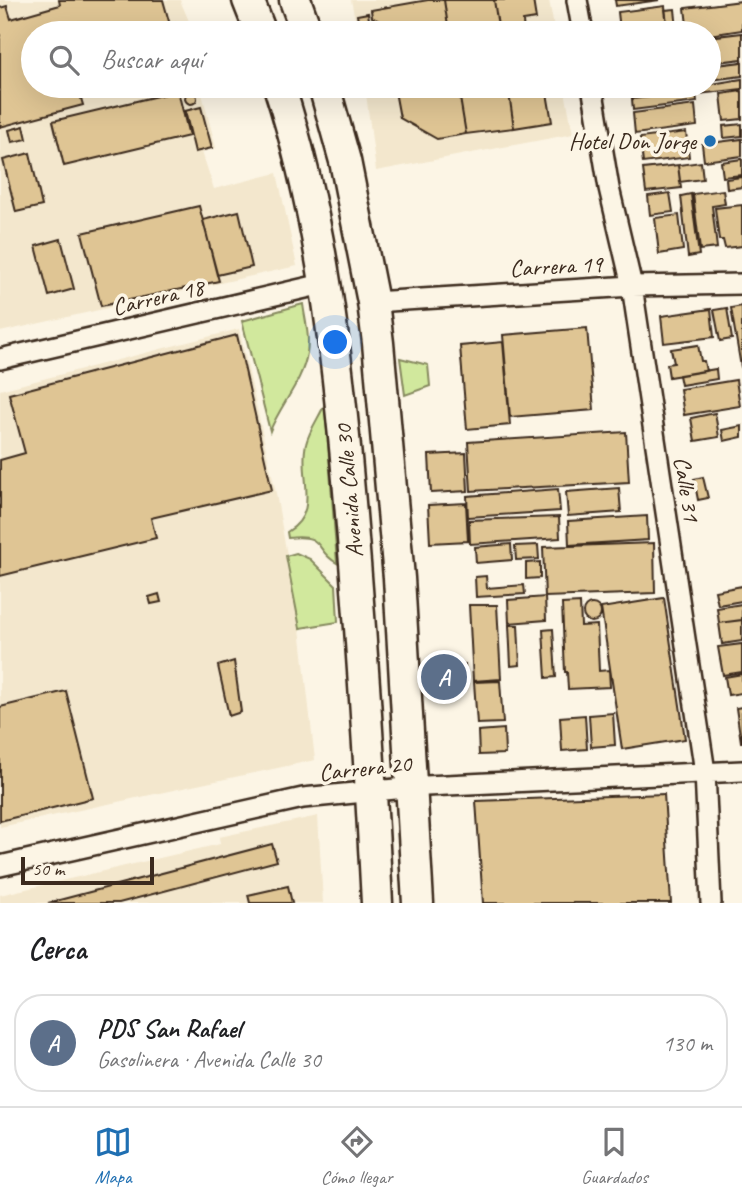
<!DOCTYPE html>
<html lang="es">
<head>
<meta charset="utf-8">
<style>
  body { margin:0; font-family:Caveat,sans-serif; background:#f2f2f2; color:#202124 }
  .scale { position:absolute; left:21px; bottom:18px; width:133px; box-sizing:border-box; padding-left:7px; border:4px solid #3b2a1e; border-top:0; font-size:19px; line-height:24px; white-space:nowrap; color:#3b2a1e; -webkit-text-stroke:5px #fcf5e5; paint-order:stroke }
  .you { position:absolute; left:336px; top:343px; width:24px; height:24px; margin:-18px; border:5px solid #fff; border-radius:50%; background:#1a73e8; box-shadow:0 0 0 10px #1a73e833 }
  .badge { display:grid; place-items:center; width:46px; height:46px; border-radius:50%; background:#1f6fb2; color:#fff; font-size:23px; font-weight:700 }
  .pin { position:absolute; translate:-50% -50%; border:4px solid #fff; box-shadow:0 2px 7px #0006 }
  .list { margin:0; padding:0; list-style:none }
  h2 { display:flex; justify-content:space-between; align-items:center; height:91px; margin:0; padding:0 28px; font-size:30px }
  h2 small { font-size:23px; font-weight:400; color:#757577 }
  .list li { display:grid; grid-template-columns:46px 1fr auto; gap:21px; align-items:center; box-sizing:border-box; height:98px; margin:0 14px 14px; padding:0 14px; border:2px solid #e0e0e0; border-radius:28px }
  .list b { display:block; font-size:26px; white-space:nowrap }
  .list p { margin:0; font-size:23px; white-space:nowrap; color:#757577 }
  .list em { font-size:23px; font-style:normal; color:#757577 }
  .icon { flex:none; width:38px; height:38px; fill:none; stroke:currentColor; stroke-width:2; stroke-linecap:round; stroke-linejoin:round }
  .map { position:relative; flex:none; width:742px; height:903px; overflow:hidden }
  .search { position:absolute; background:#fff; box-shadow:0 7px 28px #0002; left:21px; right:21px; top:21px; height:77px; display:flex; align-items:center; gap:18px; box-sizing:border-box; padding:0 24px; border-radius:38px; color:#757577; font-size:26px }
  .sheet { height:203px; background:#fff }
  nav { display:flex; justify-content:space-around; align-items:center; box-sizing:border-box; height:98px; border-top:2px solid #e0e0e0; background:#fff; font-size:19px; color:#757577 }
  nav a { display:grid; justify-items:center; gap:4px }
  nav .on { color:#1f6fb2 }
  .map>svg:first-child { display:block }
</style>
</head>
<body>
<div class="map">
<svg width="742" height="903" viewBox="0 0 742 903">
  <rect width="100%" height="100%" fill="#fcf5e5"/>
  <filter id="ink" filterUnits="userSpaceOnUse"><feTurbulence type="fractalNoise" baseFrequency=".0143" numOctaves="2"/><feDisplacementMap in="SourceGraphic" scale="14" xChannelSelector="R" yChannelSelector="G"/><feConvolveMatrix kernelMatrix="1 2 1 2 8 2 1 2 1" color-interpolation-filters="sRGB"/></filter>
  <g filter="url(#ink)">
    <path fill="#f3e7cd" d="M0,0h180l14,33h-161v53h167l16,62 -14,4 12,37 63,-16 20,93 -297,66z
      M351,0h198l6,33h-197z
      M365,86h199l9,48 -197,37z
      M239,329l36,159 25,140 15,132 -315,67v-437z
      M318,816l5,87h-323v-8l220,-51 -1,-7z"/>
    <path fill="#d1e89d" stroke="#86895e" stroke-width="2" d="M303,304c2,16 7,32 4,49 -4,28 -27,52 -37,78l-28,-110z
      M400,358l28,7 2,21 -25,9z
      M325,404l12,159c-23,-12 -11,-30 -49,-25l-1,-6c35,-20 11,-57 19,-88 3,-13 13,-27 19,-40z
      M296,553l14,6 26,26 2,37 -38,6 -14,-72z"/>
    <path fill="#dfc594" stroke="#3b2a1e" stroke-width="2" d="M59,0h104l7,25 5,-2 3,10h-145v53h82l-35,9 3,10 -83,22v-119l7,-2 4,13 49,-14z
      M428,0h16l5,33h-65l-3,-11 -9,-5 -1,-7z
      M444,0h50l5,33h-50z
      M494,0h39l3,19 -13,2 1,12h-25z
      M615,0h45l-44,6z
      M742,1v29l-33,5 -21,-2 -3,-25z
      M665,6l3,27h-43v-4l-5,1 -2,-18z
      M675,9l2,21 -9,2 -3,-22z
      M368,13l3,20h-11l-3,-18z
      M742,33v26l-33,4v-26z
      M742,62v14l-33,4v-14z
      M742,79v10l-43,5v-8z
      M394,86h64l8,48 -29,5 -37,-21z
      M458,86h50l6,42 -48,6z
      M508,86h25v3l13,-2 6,35 -38,6z
      M631,86h54v4l-53,7z
      M178,91l11,45 -125,30 -11,-45z
      M742,91v28l-18,2 -3,-27z
      M696,92l1,10 -64,8 -1,-11z
      M185 98a6 6 0 1 1 12 0a6 6 0 1 1-12 0Z
      M695,105l2,21 -62,8 -2,-21z
      M201,107l11,41 -17,4 -10,-41z
      M742,124v12l-18,2 -1,-12z
      M24,126l3,13 -15,3 -3,-12z
      M686,132l3,25 -46,6 -3,-25z
      M742,139v17l-38,5 -2,-17z
      M30,153l12,53 -26,6 -13,-52z
      M742,159v16l-19,2 -2,-15z
      M701,162l2,17 -23,3 -2,-17z
      M678,165l3,23 -35,4 -3,-23z
      M742,177v10l-15,2 -1,-10z
      M723,190l2,14 -13,2 5,42 -17,2 -7,-56z
      M670,193l3,19 -23,3 -2,-19z
      M691,194l8,61 -11,2 -7,-61z
      M742,205v41l-17,2 -2,-8h-4l-4,-32z
      M199,206l20,75 -118,25 -19,-73z
      M239,211l13,56 -35,8 -14,-55z
      M679,215l4,35 -24,4 -4,-36z
      M61,239l13,50 -25,7 -13,-50z
      M742,306v61h-1l-10,-59z
      M727,308l5,31 -12,2 -6,-31z
      M711,309l3,28 -50,6 -3,-27z
      M587,328l7,82 -84,7 -7,-82z
      M237,335l35,155 -121,28 5,20 -156,38v-116l25,-7 -16,-59z
      M503,342l7,83 -43,4 -7,-83z
      M698,345l3,16h3l2,10 -37,6 -2,-13 7,-1 -3,-14z
      M716,369l1,10 -36,6 -2,-10z
      M736,380l4,26 -56,9 -4,-26z
      M715,413l4,24 -24,4 -4,-23z
      M742,426v11l-18,4 -2,-11z
      M626,432l3,50 -158,9 -3,-49z
      M466,453l2,38 -37,2 -2,-38z
      M703,477l5,21 -10,2 -4,-21z
      M619,488l2,24 -53,4 -2,-24z
      M558,489l2,22 -92,6 -1,-21z
      M466,503l2,38 -38,2 -2,-38z
      M647,516l1,24 -79,5 -1,-24z
      M559,517l1,21 -90,6 -1,-24z
      M654,543l1,50 -110,4 -2,-50z
      M511,544l1,16 -36,3 -1,-16z
      M538,545l1,14 -23,1 -1,-14z
      M540,562v16l-14,1v-16z
      M486,576l1,12 37,-3 1,9 -49,3 -1,-20z
      M742,586v15l-24,4 -3,-14z
      M159,594l2,8 -10,2 -2,-7z
      M545,597l1,23 -37,3 -1,-23z
      M664,598l21,141 -63,10 -21,-141z
      M580,603l1,23 16,-1 2,46 10,-1 1,17 -42,2 -1,-17h-2l-3,-68z
      M742,604v16l-23,3 -2,-15z
      M583 613a9 9 0 1 1 18 0a9 9 0 1 1-18 0Z
      M469,605h28l4,74 -28,2z
      M742,620v21l-20,3 -3,-21z
      M509,625h9l2,40 -9,1z
      M553,629l3,48 -10,1 -3,-48z
      M742,644v28l-19,3 -5,-28z
      M234,661l7,51 -12,4 -11,-50z
      M465,664l1,23 -43,3 -1,-23z
      M742,674v19l-14,2 -3,-18z
      M500,681l3,42 -26,1 -3,-42z
      M66,691l27,107 -93,23v-114z
      M742,707v35h-1l-5,-34z
      M613,713l2,32 -24,2 -2,-32z
      M585,715l2,34 -25,2 -2,-34z
      M504,729l1,25 -26,1 -1,-24z
      M664,794l7,109h-188l-7,-102z
      M272,844l5,17 -158,42h-71z
      M288,886l4,17h-42l-2,-8z"/>
    <g fill="none" stroke-linecap="round" stroke-linejoin="round">
      <g stroke="#3b2a1e" stroke-width="24">
        <path id="minor" d="M577,0l6,33
          M592,86l17,102 23,98 73,486 6,131
          M373,302l259,-16 110,-2
          M0,359l327,-76
          M0,866l303,-68 123,-12 316,-15"/>
      </g>
      <g stroke="#3b2a1e" stroke-width="35">
        <path id="highway" d="M248,0l13,33
          M295,0l12,33
          M279,86c43,132 58,267 70,405 12,137 21,275 28,412
          M324,86l21,75 28,141 5,41 21,235 19,325"/>
      </g>
      <use href="#minor" stroke="#fcf5e5" stroke-width="19"/>
      <use href="#highway" stroke="#fcf5e5" stroke-width="30"/>
    </g>
  </g>
  <circle fill="#1f6fb2" stroke="#fcf5e5" stroke-width="2.5" cx="710" cy="141" r="7"/>
  <g text-anchor="middle" dominant-baseline="central" stroke-width="7" stroke-linejoin="round" paint-order="stroke">
    <g font-size="24" fill="#3b2a1e" stroke="#fcf5e5" text-anchor="end">
      <text x="696" y="141">Hotel Don Jorge</text>
    </g>
    <g font-size="24" fill="#3b2a1e" stroke="#fcf5e5">
      <text transform="translate(556 266) rotate(-3)">Carrera 19</text>
      <text transform="translate(158 297) rotate(-13)">Carrera 18</text>
      <text transform="translate(687 489) rotate(81)">Calle 31</text>
      <text transform="translate(349 491) rotate(-95)">Avenida Calle 30</text>
      <text transform="translate(365 768) rotate(-6)">Carrera 20</text>
    </g>
  </g>
</svg>
<div class="scale">50 m</div>
<div class="you"></div>
<div class="pin badge" style="left:444px;top:677px;background:#5c6f8a">A</div>
<div class="search"><svg class="icon" aria-label="search" viewBox="0 0 24 24"><circle cx="10" cy="10" r="6"/><path d="M15 15l6 6"/></svg>Buscar aquí</div>
</div>
<section class="sheet">
<h2>Cerca<small></small></h2>
<ul class="list">
<li><span class="badge" style="background:#5c6f8a">A</span><div><b>PDS San Rafael</b><p>Gasolinera · Avenida Calle 30</p></div><em>130 m</em></li>
</ul>
</section>
<nav>
<a class="on"><svg class="icon" aria-label="map" viewBox="0 0 24 24"><path d="M3 6l6-2 6 2 6-2v14l-6 2-6-2-6 2zM9 4v14M15 6v14"/></svg>Mapa</a>
<a><svg class="icon" aria-label="directions" viewBox="0 0 24 24"><path d="M12 3l9 9-9 9-9-9zM9 14v-3h6M13 9l2 2-2 2"/></svg>Cómo llegar</a>
<a><svg class="icon" aria-label="saved" viewBox="0 0 24 24"><path d="M7 4h10v16l-5-4-5 4z"/></svg>Guardados</a>
</nav>
</body>
</html>
